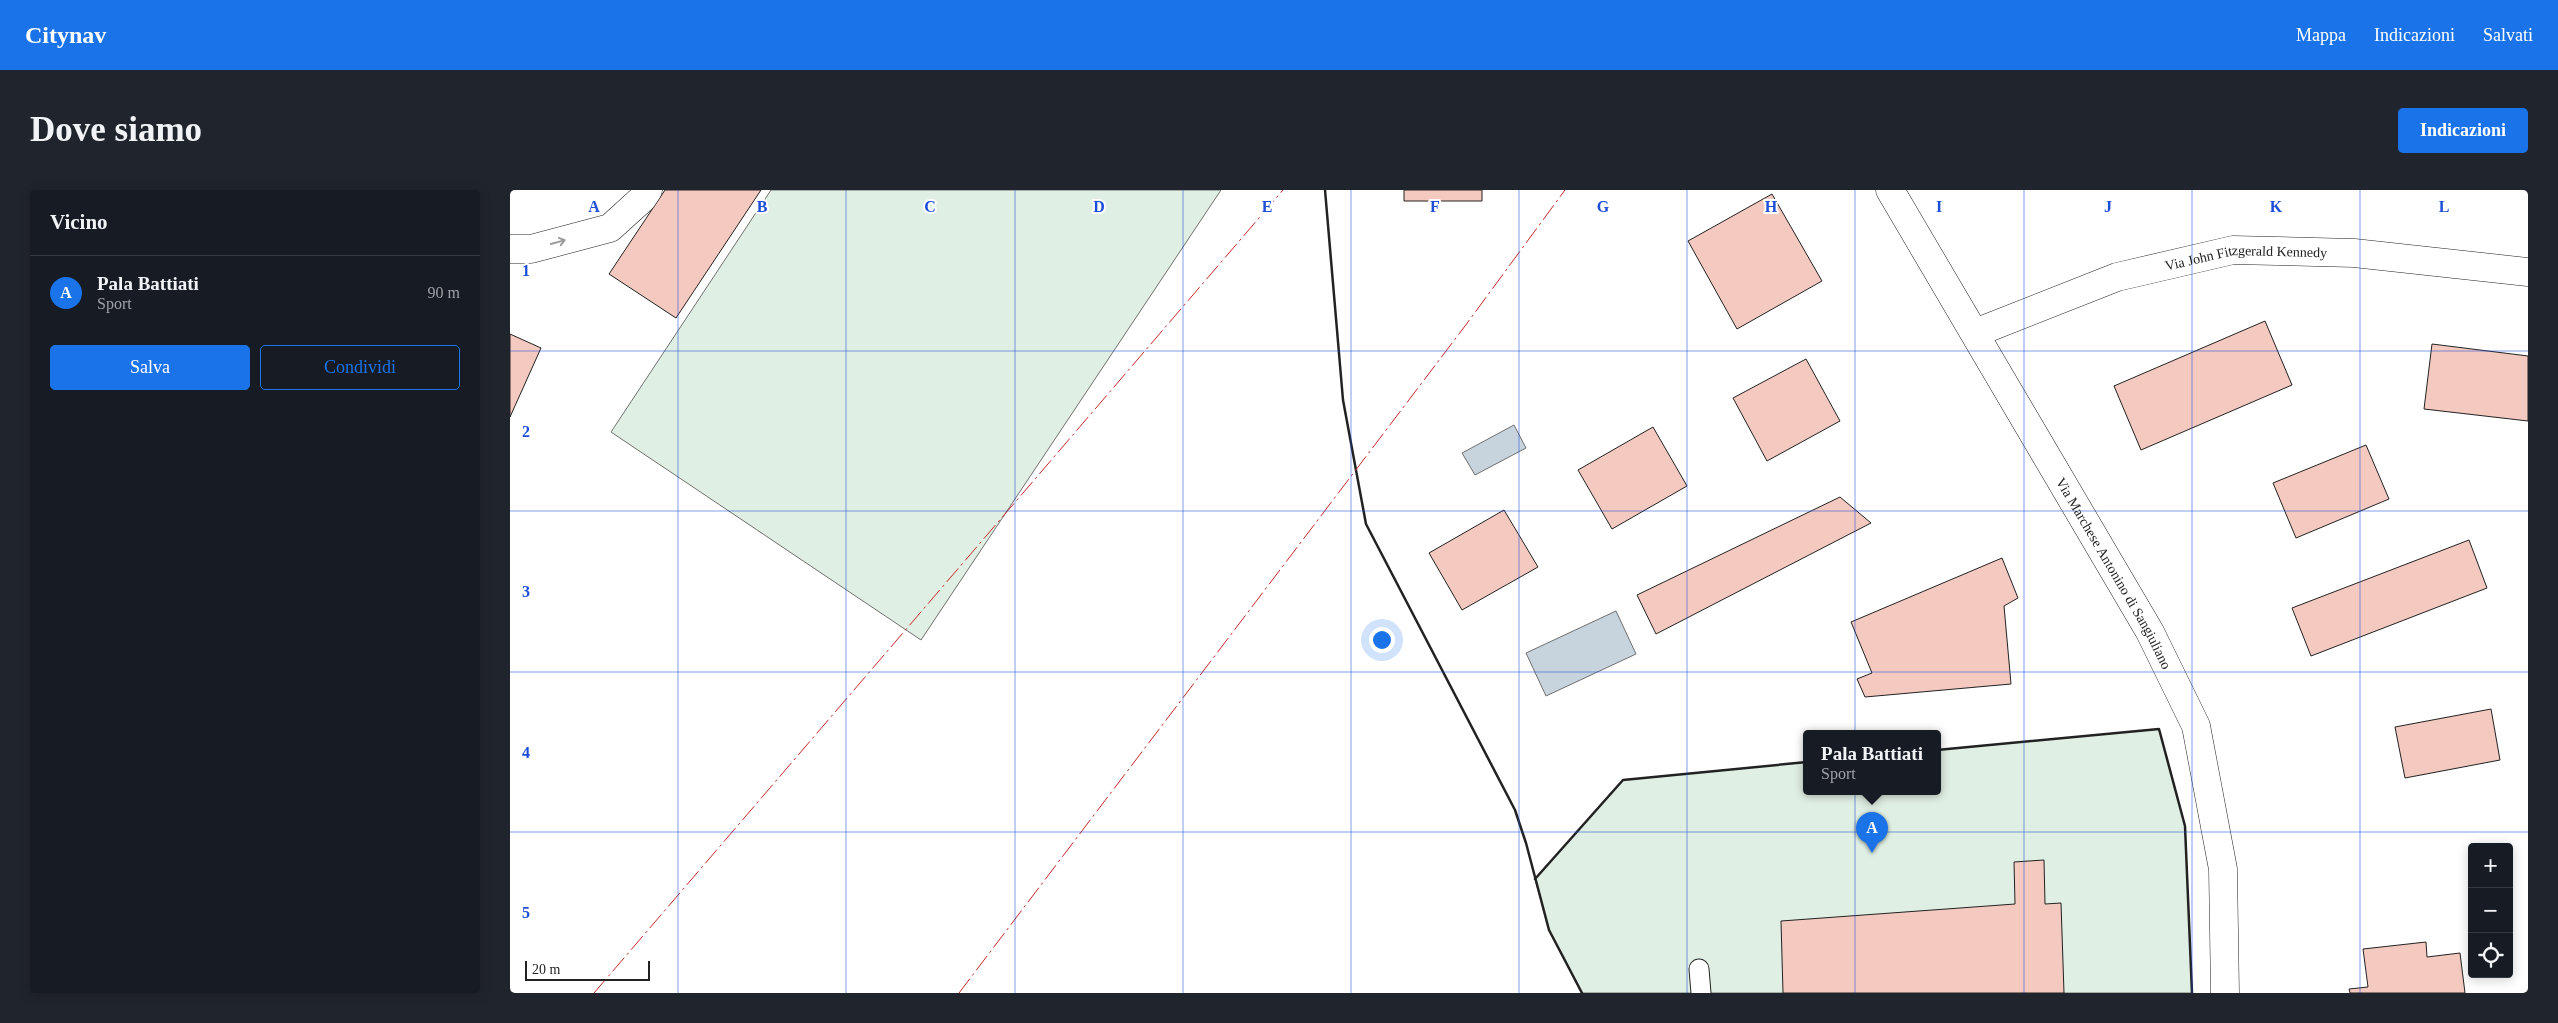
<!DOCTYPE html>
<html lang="it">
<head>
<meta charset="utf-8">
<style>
  body { margin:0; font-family:"Times New Roman",serif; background:#20242c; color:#f1f3f6 }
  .controls { position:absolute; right:15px; bottom:15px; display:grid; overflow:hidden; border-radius:5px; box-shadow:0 2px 12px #0003 }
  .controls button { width:45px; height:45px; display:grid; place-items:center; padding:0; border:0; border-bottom:1px solid #363941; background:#171b24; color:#f1f3f6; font:25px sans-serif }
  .scale { position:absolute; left:15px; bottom:12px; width:125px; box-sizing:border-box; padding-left:5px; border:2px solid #222; border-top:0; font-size:14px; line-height:18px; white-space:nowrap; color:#222; -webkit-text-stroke:4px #fff; paint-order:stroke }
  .you { position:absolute; left:871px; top:449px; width:18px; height:18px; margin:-12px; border:4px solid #fff; border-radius:50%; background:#1a73e8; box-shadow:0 0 0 8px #1a73e833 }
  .badge { display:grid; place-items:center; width:32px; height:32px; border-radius:50%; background:#1a73e8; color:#fff; font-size:16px; font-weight:700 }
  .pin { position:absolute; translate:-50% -41px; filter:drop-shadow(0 1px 2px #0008) }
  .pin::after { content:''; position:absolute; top:26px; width:18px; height:15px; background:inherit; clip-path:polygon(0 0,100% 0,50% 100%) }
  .popup { position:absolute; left:1293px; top:540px; width:138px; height:65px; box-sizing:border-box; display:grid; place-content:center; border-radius:5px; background:#171b24; filter:drop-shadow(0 1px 4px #0005); font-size:16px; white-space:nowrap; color:#9ea1a6 }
  .popup b { font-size:19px; color:#f1f3f6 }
  .popup::after { content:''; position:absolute; left:50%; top:100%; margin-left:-10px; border:10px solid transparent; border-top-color:#171b24 }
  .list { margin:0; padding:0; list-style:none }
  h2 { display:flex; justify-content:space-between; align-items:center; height:65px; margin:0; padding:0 20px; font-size:21px }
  h2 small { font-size:16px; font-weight:400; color:#9ea1a6 }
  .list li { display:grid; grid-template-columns:32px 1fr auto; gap:15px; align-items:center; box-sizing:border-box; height:75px; padding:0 20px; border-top:1px solid #363941 }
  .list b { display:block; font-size:19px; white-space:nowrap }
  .list p { margin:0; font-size:16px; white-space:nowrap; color:#9ea1a6 }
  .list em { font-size:16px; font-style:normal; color:#9ea1a6 }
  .actions { display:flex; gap:10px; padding:15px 20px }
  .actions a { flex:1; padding:11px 0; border:1px solid #1a73e8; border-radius:5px; text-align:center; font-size:18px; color:#1a73e8 }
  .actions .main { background:#1a73e8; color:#fff }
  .icon { flex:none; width:28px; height:28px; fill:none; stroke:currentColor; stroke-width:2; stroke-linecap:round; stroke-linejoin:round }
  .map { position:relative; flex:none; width:2018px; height:803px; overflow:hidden; border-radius:5px }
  header { display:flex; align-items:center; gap:30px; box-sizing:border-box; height:70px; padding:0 25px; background:#1a73e8; color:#fff }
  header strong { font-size:24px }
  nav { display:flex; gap:28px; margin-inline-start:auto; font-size:18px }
  .intro { display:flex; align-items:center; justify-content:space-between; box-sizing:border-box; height:120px; padding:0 30px }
  h1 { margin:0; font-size:35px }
  .button { padding:12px 22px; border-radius:5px; background:#1a73e8; color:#fff; font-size:18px; font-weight:700 }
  main { display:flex; gap:30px; padding:0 30px }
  aside { flex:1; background:#171b24; border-radius:5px; box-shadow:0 2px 12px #0003 }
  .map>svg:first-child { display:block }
</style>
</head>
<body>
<header>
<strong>Citynav</strong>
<nav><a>Mappa</a><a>Indicazioni</a><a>Salvati</a></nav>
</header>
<div class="intro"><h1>Dove siamo</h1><a class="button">Indicazioni</a></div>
<main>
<aside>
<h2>Vicino<small></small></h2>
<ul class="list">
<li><span class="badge">A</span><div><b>Pala Battiati</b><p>Sport</p></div><em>90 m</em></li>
</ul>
<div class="actions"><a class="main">Salva</a><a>Condividi</a></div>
</aside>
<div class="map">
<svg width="2018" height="803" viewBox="0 0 2018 803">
  <rect width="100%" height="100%" fill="#fff"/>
  <path fill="#e0efe3" stroke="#6f6f6f" d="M261,0h450l-300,450 -310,-208z
    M1649,539l26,97 7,167h-610l-33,-63 -14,-51 88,-99 184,-18v30h130v-42z"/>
  <path fill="#c7d3dd" stroke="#6f6f6f" d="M1004,235l12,23 -51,27 -13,-22z
    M1106,421l20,43 -90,42 -20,-43z"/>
  <path fill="#f3c9c0" stroke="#222" d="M155,0h96l-85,128 -67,-44z
    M894,0h78v11h-78z
    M1262,4l50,87 -85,48 -49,-88z
    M1755,131l27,64 -151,65 -27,-64z
    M0,144l31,14 -31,69z
    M1922,154l96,12v65l-104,-12z
    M1296,169l34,62 -73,40 -34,-63z
    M1143,237l34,59 -75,43 -34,-59z
    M1856,255l23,54 -93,39 -23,-55z
    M1330,307l31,26 -215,111 -19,-39z
    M994,320l34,57 -76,43 -33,-57z
    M1959,350l18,48 -176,68 -19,-48z
    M1492,368l16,40 -14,8 7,78 -146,13 -8,-18 15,-6 -21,-51z
    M1981,519l9,51 -95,18 -10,-51z
    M1534,670l1,44 16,-1 3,90h-281l-2,-72 234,-17 -1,-42z
    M1916,752l1,15 33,-4 5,40h-115l-1,-4 19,-2 -5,-38z"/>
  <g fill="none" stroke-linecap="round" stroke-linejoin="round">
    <g stroke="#222" stroke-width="21">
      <path id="service" d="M1189,779l2,24"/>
    </g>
    <g stroke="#222" stroke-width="29">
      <path id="minor" d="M0,59h21l79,-21 32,-29 6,-9"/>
    </g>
    <g stroke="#222" stroke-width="29">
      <g id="tertiary">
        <path id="s1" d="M1465,143l142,-56 116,-27 121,3 174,19"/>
      </g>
    </g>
    <g stroke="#222" stroke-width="29">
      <g id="secondary">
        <path id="s2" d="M1380,0l260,442 46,94 27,143 2,124"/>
      </g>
    </g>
    <use href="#service" stroke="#fff" stroke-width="19"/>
    <use href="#minor" stroke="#fff" stroke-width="28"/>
    <use href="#tertiary" stroke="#fff" stroke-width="28"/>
    <use href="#secondary" stroke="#fff" stroke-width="28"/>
    <path stroke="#222" stroke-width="2.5" d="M815,0l18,210 23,124 149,286 11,33 23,87 33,63
      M1427,560l222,-21 26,97 7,167
      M1025,689l88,-99 184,-18"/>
    <path stroke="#c62828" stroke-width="1" stroke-dasharray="18 4 2.5 4" stroke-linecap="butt" d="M84,803l689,-803
      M449,803l506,-667 100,-136"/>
  </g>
  <defs><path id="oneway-shaft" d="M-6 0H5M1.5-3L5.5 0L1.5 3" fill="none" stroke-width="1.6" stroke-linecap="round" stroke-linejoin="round" transform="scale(1.25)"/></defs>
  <use stroke="#9c9c9c" href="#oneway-shaft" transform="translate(48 52) rotate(-15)"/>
  <path fill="none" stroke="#1d4ed8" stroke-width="1" stroke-opacity="0.55" d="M168,0v803M336,0v803M505,0v803M673,0v803M841,0v803M1009,0v803M1177,0v803M1345,0v803M1514,0v803M1682,0v803M1850,0v803M0,161h2018M0,321h2018M0,482h2018M0,642h2018"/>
  <g text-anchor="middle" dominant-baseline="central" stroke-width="4" stroke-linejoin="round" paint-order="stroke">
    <g font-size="14" fill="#222" stroke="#fff">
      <text stroke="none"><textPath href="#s1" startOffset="284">Via John Fitzgerald Kennedy</textPath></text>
      <text stroke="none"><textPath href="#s2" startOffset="444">Via Marchese Antonino di Sangiuliano</textPath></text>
    </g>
  </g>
  <g font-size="16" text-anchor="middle" font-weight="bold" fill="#1d4ed8" stroke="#fff" stroke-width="4" stroke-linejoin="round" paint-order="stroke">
    <text x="84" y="22">A</text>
    <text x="252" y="22">B</text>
    <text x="420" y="22">C</text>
    <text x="589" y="22">D</text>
    <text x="757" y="22">E</text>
    <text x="925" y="22">F</text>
    <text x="1093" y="22">G</text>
    <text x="1261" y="22">H</text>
    <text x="1429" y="22">I</text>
    <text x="1598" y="22">J</text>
    <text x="1766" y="22">K</text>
    <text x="1934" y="22">L</text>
    <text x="16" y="86">1</text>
    <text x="16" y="247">2</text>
    <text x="16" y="407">3</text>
    <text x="16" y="568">4</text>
    <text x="16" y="728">5</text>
  </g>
</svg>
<div class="controls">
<button>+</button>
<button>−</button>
<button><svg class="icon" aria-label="locate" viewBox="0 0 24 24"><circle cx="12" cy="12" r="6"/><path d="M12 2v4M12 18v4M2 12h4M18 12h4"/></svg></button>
</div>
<div class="scale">20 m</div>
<div class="you"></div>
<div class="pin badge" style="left:1362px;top:663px">A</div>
<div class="popup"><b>Pala Battiati</b>Sport</div>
</div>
</main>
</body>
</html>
